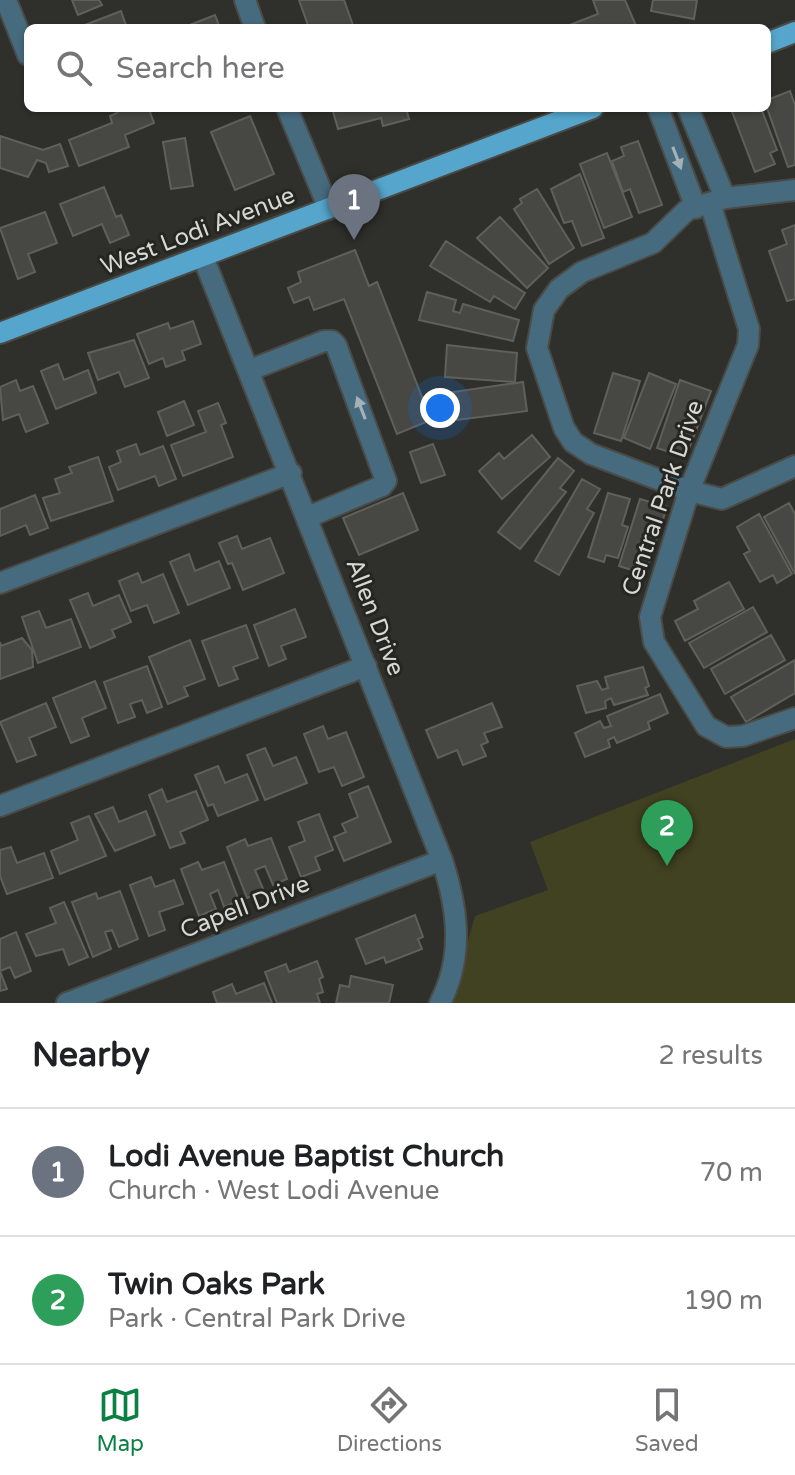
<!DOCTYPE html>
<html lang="en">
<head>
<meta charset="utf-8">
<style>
  body { margin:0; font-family:"Varela Round",sans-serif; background:#f2f2f2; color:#202124 }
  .you { position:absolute; left:440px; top:408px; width:28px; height:28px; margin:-20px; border:6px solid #fff; border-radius:50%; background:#1a73e8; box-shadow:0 0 0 12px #1a73e833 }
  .badge { display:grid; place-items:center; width:52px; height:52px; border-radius:50%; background:#0b8043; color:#fff; font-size:26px; font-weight:700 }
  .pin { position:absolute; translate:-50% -66px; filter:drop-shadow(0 2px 4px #0008) }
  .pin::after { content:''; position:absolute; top:42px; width:28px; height:24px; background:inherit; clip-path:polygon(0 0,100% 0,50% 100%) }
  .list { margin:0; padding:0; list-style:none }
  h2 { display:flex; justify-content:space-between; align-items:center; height:104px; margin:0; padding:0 32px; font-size:34px }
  h2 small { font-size:26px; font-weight:400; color:#757577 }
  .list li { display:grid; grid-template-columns:52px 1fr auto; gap:24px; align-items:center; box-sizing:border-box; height:128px; padding:0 32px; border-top:2px solid #e0e0e0 }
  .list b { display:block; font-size:30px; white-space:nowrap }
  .list p { margin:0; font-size:26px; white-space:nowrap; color:#757577 }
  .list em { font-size:26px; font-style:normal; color:#757577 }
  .icon { flex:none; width:44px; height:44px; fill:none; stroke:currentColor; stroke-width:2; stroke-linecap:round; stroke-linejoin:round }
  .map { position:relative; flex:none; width:795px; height:1003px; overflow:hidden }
  .search { position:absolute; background:#fff; box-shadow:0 2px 6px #0004; left:24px; right:24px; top:24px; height:88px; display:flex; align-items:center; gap:20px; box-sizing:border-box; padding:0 28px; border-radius:12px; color:#757577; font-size:30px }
  .sheet { height:360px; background:#fff }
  nav { display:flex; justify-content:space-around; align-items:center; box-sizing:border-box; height:112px; border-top:2px solid #e0e0e0; background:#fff; font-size:22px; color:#757577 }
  nav a { display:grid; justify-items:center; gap:4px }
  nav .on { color:#0b8043 }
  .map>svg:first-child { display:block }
</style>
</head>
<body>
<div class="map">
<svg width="795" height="1003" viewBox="0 0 795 1003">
  <rect width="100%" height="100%" fill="#2f302b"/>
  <path fill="#414221" d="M795,739v264h-345l25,-87 73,-26 -18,-48z"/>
  <path fill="#474843" stroke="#60605b" stroke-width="2" d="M72,0h27l3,5 -24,10z
    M299,0h45l10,28h-45z
    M593,0h32l12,28h-75l36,-14z
    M653,0h44l-3,19 -43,-8z
    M121,11l6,17h-50z
    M215,15l5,13h-38z
    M790,91l5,14v60l-7,2 -21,-59v-8z
    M115,108h44l-9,4 4,11 -29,12 4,12 -50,19 -10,-26 43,-17 -2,-7 7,-3z
    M332,108h74l3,11 -26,7 -2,-8 -43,11z
    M761,108l16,42 -7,3 5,11 -20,8 -24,-63z
    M250,116l24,58 -39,16 -24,-58z
    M0,136l43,14 17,-6 8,22 -19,6 -3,-9 -9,-3 -9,17 -28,-9z
    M185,138l8,48 -22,3 -8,-47z
    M638,141l24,64 -23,8 -9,-24 -7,3 -11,-31 12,-5 -3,-9z
    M607,153l25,64 -28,11 -24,-64z
    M580,174l24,64 -22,8 -10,-25 -8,2 -13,-34z
    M104,187l12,30 5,-2 8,20 -19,8 -8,-19 -29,12 -13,-32z
    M537,189l37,59 -25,16 -35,-55 8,-6 -2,-4z
    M45,212l12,31 -29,11 7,18 -17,7 -18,-51z
    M500,217l48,51 -21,20 -50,-50z
    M795,225v74l-8,2 -18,-50 18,-7 -5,-14z
    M446,241l79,52 -10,16 -21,-13 -4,6 -60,-36z
    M355,250l14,36 8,-4 54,138 -34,14 -53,-135 -30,11 -5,-13 -15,6 -6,-15 13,-6 -3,-10z
    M427,292l29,8 -3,11 7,2 3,-9 56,16 -6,21 -94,-21z
    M193,321l8,23 -19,7 3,9 -19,7 -3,-9 -14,6 -12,-30 31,-11 2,6z
    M134,340l15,38 -24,9 -6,-15 -21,8 -10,-27z
    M447,345l70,8 -2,29 -70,-5z
    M58,364l6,16 24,-10 8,23 -40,16 -15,-38z
    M613,373l27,8 -19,60 -27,-8z
    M649,373l27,11 -26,65 -26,-11z
    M16,380l4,11 13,-5 15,37 -22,9 -7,-18 -16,6 -3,-33z
    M680,380l31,11 -25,66 -29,-9z
    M523,382l4,29 -70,9 -4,-28z
    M184,401l10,24 -27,11 -9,-24z
    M218,403l8,20 -5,2 12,32 -50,19 -12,-31 35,-13 -8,-21z
    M532,435l18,22 -48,42 -23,-28 20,-18 5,6z
    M136,444l4,11 23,-9 13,33 -17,7 -4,-10 -37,14 -9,-23 12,-5 -4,-11z
    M433,444l12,31 -24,8 -11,-31z
    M98,457l15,44 -62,20 -8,-23 17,-5 -5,-14 17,-6 -3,-6z
    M558,458l16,13 -14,17 6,4 -46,57 -22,-17z
    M582,479l18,10 -13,20 7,4 -35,62 -24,-14z
    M403,493l15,37 -59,25 -16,-37z
    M608,493l22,6 -8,26 6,2 -10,31 -12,-3 -2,7 -16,-5z
    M35,495l13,33 -18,7 -4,-10 -26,11v-27z
    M640,499l27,8 -22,67 -26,-8z
    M789,503l6,11v60l-31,-57z
    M759,514l33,60 -15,9 -4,-8 -13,7 -16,-28 6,-3 -13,-24z
    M237,536l5,13 28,-11 14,35 -41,17 -11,-27 -4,1 -9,-21z
    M189,554l6,17 24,-10 11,27 -42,17 -18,-43z
    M138,573l4,10 21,-9 16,39 -25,10 -7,-18 -16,6 -12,-30z
    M729,582l15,27 -59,32 -10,-20 23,-12 -4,-8z
    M88,593l5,13 26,-11 12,27 -19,8 3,7 -25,11 -20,-48z
    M753,607l14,25 -63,36 -15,-25z
    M295,609l11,28 -25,9 5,13 -17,7 -15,-41z
    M39,611l7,17 25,-9 10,28 -43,16 -16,-46z
    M246,625l12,33 -25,9 5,12 -19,7 -17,-45z
    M771,635l14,25 -60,34 -14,-25z
    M22,638l10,12 1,17 -33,12v-37l1,4z
    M190,640l15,39 -21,8 4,9 -20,8 -19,-47z
    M795,660v33l-49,29 -15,-25z
    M147,666l15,41 -15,6 -5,-13 -12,4 5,13 -17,6 -14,-41z
    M643,667l6,19 -4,2 3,7 -34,10 -3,-7 -6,3 1,7 -20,5 -9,-27 20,-5 5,9 6,-2 -3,-11z
    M95,681l11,27 -24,10 7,18 -18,7 -18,-45z
    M660,694l8,19 -20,9 2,7 -33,14 -3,-6 -6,3 2,7 -25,10 -10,-24 25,-12 4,7 7,-2 -4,-10z
    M46,703l10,24 -27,11 7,17 -19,7 -17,-40z
    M492,703l10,24 -18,6 4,9 -7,3 5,11 -23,9 -6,-15 -19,8 -12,-28z
    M323,726l5,13 18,-7 18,45 -22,9 -8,-19 -15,5 -15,-38z
    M265,748l8,18 23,-9 11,26 -42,17 -18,-45z
    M218,766l7,17 22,-9 11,26 -40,16 -5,-12 -5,2 -13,-31z
    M368,786l23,56 -47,19 -10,-24 12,-5 -4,-8 16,-7 -9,-23z
    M162,789l5,13 29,-11 12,29 -28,12 5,11 -15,5 -21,-53z
    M113,807l6,15 27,-11 9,24 -40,16 -20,-37z
    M319,814l14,36 -18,7 5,13 -19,7 -12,-30 16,-6 -7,-19z
    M89,816l17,40 -46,18 -9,-23 27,-11 -7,-17z
    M271,838l16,41 -14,6 -8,-19 -10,4 9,21 -17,7 -20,-51 18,-8 3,7z
    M11,847l6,16 27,-10 9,25 -46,16 -7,-18v-26z
    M198,862l4,8 22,-8 15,39 -15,6 -6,-17 -8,4 6,15 -17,7 -18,-47z
    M151,877l4,10 19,-7 9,24 -24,8 6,18 -16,6 -19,-51z
    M120,891l18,48 -19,8 -7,-17 -7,2 6,17 -18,8 -21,-55 24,-9 2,6z
    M64,902l24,55 -19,8 -6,-16 -27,7 -10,-22 30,-11 -6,-15z
    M415,915l8,22 -5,2 4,10 -36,14 -2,-6 -18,7 -10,-25z
    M16,932l15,39 -16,7 -5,-11 -10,4 7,18 -7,2v-52z
    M317,961l6,16 -4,2 4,13 -6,2 3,9h-43l-12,-31 21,-8 3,8z
    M351,976l42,9 -4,18h-53l4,-18 9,2z
    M264,983l8,20h-55l-4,-11 19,-8 4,10z"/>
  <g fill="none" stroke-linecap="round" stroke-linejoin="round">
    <g stroke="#4a4b46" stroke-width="24">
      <path id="minor" d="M6,0l22,55
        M245,0l10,28
        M287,108l42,101
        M658,108l38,100
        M688,108l37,90
        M795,190l-70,8 -38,12 -34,33 -71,29 -23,17 -15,21 -7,38 27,80 9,14 18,12 98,37 33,8 73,-33
        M710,203l39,126 -1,16 -59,146 -39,126 4,25 52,84 20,11 17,-1 52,-18
        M203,257l239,603c16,49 22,96 -2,143
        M250,370l74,-29h8l4,4 50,136 -4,5 -74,31
        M0,583l291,-110
        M0,806l366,-140
        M67,1003l375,-143"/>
    </g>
    <g stroke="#4a4b46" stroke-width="24">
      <path id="major" d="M767,43l28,-11
        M0,333l593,-225"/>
    </g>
    <use href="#minor" stroke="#466b7e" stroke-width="20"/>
    <use href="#major" stroke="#55a5cc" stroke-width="20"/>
  </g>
  <defs><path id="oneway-solid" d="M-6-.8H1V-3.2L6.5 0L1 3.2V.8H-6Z" transform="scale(2)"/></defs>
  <g fill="#a4b1b6">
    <use href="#oneway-solid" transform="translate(677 158) rotate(69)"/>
    <use href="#oneway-solid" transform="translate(361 408) rotate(-111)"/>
  </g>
  <g text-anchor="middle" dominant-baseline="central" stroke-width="6" stroke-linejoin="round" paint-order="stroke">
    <g font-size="24" fill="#d7d7d4" stroke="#252621">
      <text transform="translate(198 231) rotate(-21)">West Lodi Avenue</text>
      <text transform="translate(663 498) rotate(-71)">Central Park Drive</text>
      <text transform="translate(375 617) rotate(69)">Allen Drive</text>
      <text transform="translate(245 907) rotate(-21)">Capell Drive</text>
    </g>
  </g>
</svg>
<div class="you"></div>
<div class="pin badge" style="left:354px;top:240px;background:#6b7280">1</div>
<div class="pin badge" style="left:667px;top:866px;background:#2e9e5b">2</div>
<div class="search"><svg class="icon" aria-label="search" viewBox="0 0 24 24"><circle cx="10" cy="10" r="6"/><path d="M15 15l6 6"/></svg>Search here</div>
</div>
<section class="sheet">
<h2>Nearby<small>2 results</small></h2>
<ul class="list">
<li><span class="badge" style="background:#6b7280">1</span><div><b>Lodi Avenue Baptist Church</b><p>Church · West Lodi Avenue</p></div><em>70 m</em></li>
<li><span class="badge" style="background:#2e9e5b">2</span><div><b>Twin Oaks Park</b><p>Park · Central Park Drive</p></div><em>190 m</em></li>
</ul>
</section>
<nav>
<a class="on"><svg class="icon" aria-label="map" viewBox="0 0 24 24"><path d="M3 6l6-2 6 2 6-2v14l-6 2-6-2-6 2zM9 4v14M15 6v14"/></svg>Map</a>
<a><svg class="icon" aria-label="directions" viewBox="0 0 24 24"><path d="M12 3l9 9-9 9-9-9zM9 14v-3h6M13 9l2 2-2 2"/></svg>Directions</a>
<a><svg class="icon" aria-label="saved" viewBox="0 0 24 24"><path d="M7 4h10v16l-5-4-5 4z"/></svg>Saved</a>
</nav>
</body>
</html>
